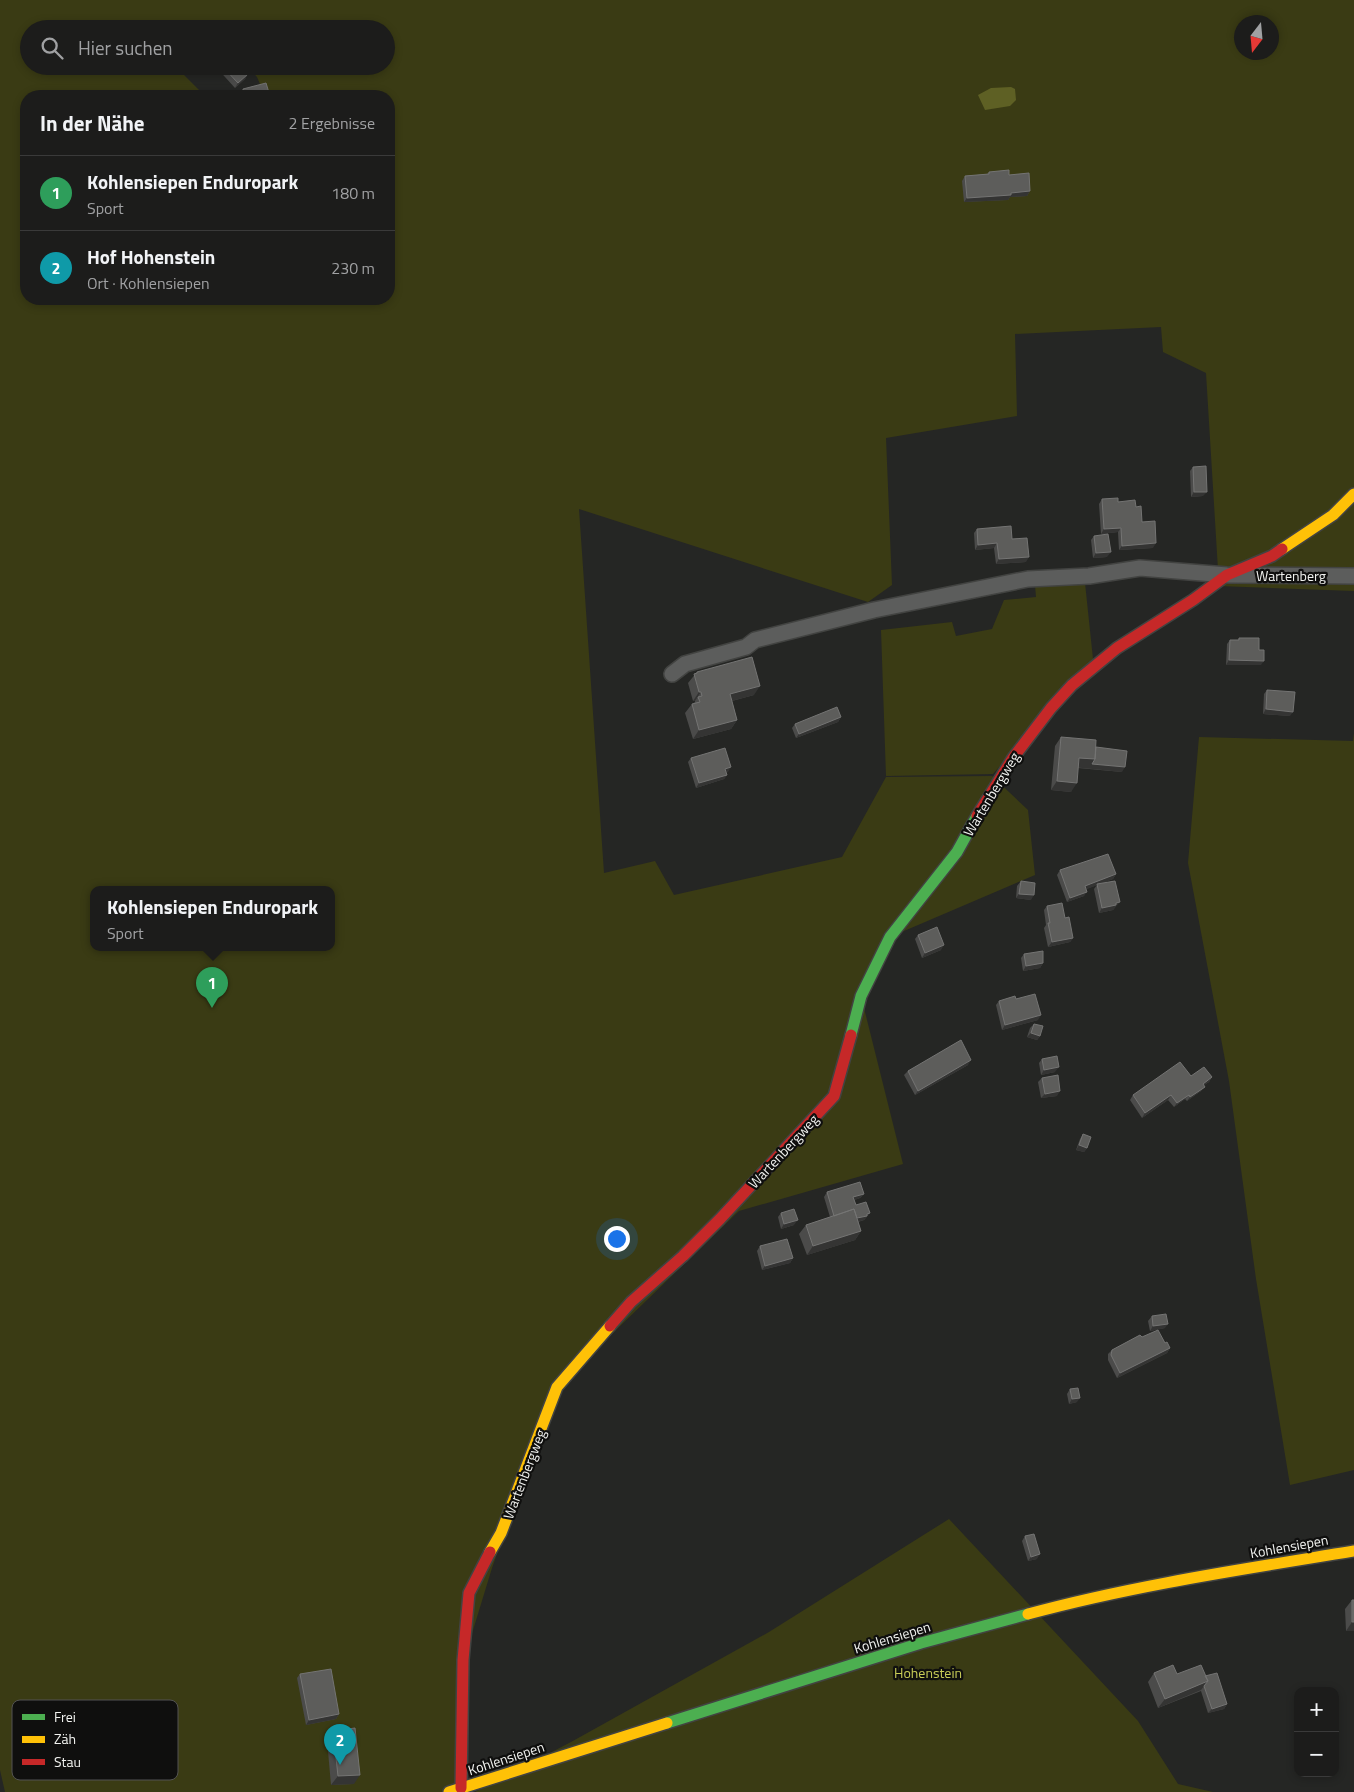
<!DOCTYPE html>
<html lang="de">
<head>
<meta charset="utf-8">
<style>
  body { margin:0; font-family:"Titillium Web",sans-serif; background:#292928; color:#f1f3f6 }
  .controls { position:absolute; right:15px; bottom:15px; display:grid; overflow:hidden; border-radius:10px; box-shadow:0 2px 8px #0003 }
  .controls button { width:45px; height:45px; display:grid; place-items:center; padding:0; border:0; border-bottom:1px solid #3a3a3a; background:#1c1c1b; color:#f1f3f6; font:25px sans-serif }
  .compass { position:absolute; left:1234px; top:15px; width:45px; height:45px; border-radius:50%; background:#1c1c1b; box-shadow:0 2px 8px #0003; rotate:196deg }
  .you { position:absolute; left:616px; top:1238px; width:18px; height:18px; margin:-12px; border:4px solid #fff; border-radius:50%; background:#1a73e8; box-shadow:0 0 0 8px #1a73e833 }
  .badge { display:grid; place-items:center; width:32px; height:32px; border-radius:50%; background:#db2777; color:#fff; font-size:16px; font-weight:700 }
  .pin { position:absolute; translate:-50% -41px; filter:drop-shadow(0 1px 2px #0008) }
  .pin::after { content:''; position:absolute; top:26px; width:18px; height:15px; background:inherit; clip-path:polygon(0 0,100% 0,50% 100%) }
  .popup { position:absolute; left:90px; top:886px; width:245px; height:65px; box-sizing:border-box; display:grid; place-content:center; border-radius:10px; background:#1c1c1b; filter:drop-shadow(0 1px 4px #0005); font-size:16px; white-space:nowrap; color:#a0a1a3 }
  .popup b { font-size:19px; color:#f1f3f6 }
  .popup::after { content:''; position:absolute; left:50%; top:100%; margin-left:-10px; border:10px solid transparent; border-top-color:#1c1c1b }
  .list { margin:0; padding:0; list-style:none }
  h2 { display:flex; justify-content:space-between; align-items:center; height:65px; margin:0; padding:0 20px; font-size:21px }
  h2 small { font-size:16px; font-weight:400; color:#a0a1a3 }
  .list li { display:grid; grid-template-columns:32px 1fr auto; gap:15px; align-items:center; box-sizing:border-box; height:75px; padding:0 20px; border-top:1px solid #3a3a3a }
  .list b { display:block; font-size:19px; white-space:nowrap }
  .list p { margin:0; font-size:16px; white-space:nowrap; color:#a0a1a3 }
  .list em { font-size:16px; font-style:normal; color:#a0a1a3 }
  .icon { flex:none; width:28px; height:28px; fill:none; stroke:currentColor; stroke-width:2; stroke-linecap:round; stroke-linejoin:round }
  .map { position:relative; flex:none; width:1354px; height:1792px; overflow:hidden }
  .search { position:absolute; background:#1c1c1b; box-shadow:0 2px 8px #0003; left:20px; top:20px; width:375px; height:55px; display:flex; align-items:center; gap:12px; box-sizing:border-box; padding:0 18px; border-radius:28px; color:#a0a1a3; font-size:19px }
  .panel { position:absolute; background:#1c1c1b; box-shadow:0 2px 8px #0003; left:20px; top:90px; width:375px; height:215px; border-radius:20px }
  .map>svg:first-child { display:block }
</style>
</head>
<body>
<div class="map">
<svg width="1354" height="1792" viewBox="0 0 1354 1792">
  <rect width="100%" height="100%" fill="#252624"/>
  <path fill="#3a3b14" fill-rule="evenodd" d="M0,0h1354v591l-135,-5 -13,-213 -43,-21 -2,-25 -146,7 2,82 -131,22 6,147 -24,17 -289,-93 25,364 51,-12 19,34 168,-38 44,-80 106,-1 36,34 7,65 -145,62 -29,59 42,168 -164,47 -182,176 -65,181 -22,72 -14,152h-451l-5,-22zM1242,22h30v30h-30zM196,26l4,3h186v37h-139l10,11 8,19h124v203h-363v-203h179l-30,-30h-146v-37h165zM93,889h238v58h-238z
    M1085,583l8,76 -100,115 -107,2 -5,-146 71,-8 4,14 36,-7 12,-29 32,-3 -1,-12z
    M1354,733v737l-64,15 -34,-206 -27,-198 -41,-218 11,-126 154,4z
    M949,1519l189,202 40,63 35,8h-738l96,-50 198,-110z"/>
  <path fill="#5e6024" d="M1011,87l4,2 1,11 -6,6 -25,4 -7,-15 13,-7z"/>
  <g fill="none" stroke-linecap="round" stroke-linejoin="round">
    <g stroke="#424341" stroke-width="18">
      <path id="street" d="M672,674l13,-10 61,-17 9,-7 119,-30 154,-31 61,-3 51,-8 87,7 127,1"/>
    </g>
    <g stroke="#424341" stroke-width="14">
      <path id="fast" d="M851,1035l10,-39 29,-59 67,-85 20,-36
        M667,1723l254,-80 107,-29"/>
    </g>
    <g stroke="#424341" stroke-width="14">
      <path id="slow" d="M1282,549l51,-34 21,-21
        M490,1552l11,-19 56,-146 53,-61
        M1028,1614c107,-29 217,-45 326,-63
        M449,1792l218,-69"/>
    </g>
    <g stroke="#424341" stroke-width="14">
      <path id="jam" d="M977,816l36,-58 38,-50 21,-23 45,-37 76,-48 34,-25 45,-19 10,-7
        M610,1326l21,-24 52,-46 37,-37 114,-123 17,-61
        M461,1788l2,-128 6,-67 21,-41"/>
    </g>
    <use href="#street" stroke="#5c5d5c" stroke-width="15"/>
    <use href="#fast" stroke="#4caf50" stroke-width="11"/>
    <use href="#slow" stroke="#ffc107" stroke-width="11"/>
    <use href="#jam" stroke="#c62828" stroke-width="11"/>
  </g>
  <path fill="#4b4b4a" d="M215,66h26l7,8 -3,5 -10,9z
    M243,89l27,7h-32z
    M989,172l20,3 21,16 -3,5 -17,1 -2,3 -44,2 -2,-21 3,-5 22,-2z
    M1193,467l10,29 -12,1 -1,-26z
    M1102,499l34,8 17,41 -34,2 -1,-18 -17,2 -2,-30z
    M977,529l35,10 14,23 -30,2 -2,-16 -19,2 -1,-17z
    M1094,536l13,21 -14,1 -2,-18z
    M1239,638l22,27h-35l1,-21 3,-4h8z
    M697,672l57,23 -22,6 5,19 -6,9 -38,10 -8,-26 7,-9h1l2,-2v-1h-2l-5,-18z
    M1267,690l23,26 -27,-2 1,-20z
    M841,717l-3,5 -42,16 -4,-10 3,-4z
    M1061,737l35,10 26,25 -44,-4 -7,24 -20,-2 4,-44z
    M691,758l37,14h-2l1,3 -3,4 -28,9 -8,-26z
    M1060,870l56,4 -3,5 -14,5 17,22 -3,4 -14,3 -5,-24 3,-4 -11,4 -2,7 -17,6 -10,-27z
    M1021,881l10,19 -15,-2 1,-12z
    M1047,906l18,12 8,20 -3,4 -22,5 -4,-19 2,-3 -2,-15z
    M918,935l23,15 -19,8 -7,-19z
    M1024,954l19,9 -3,5 -17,3 -2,-13z
    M1016,999l22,21 -36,10 -6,-25 3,-4z
    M1034,1024l6,12 -3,4 -10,-3 3,-9z
    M1042,1059l13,13 -14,3 -2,-12z
    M968,1065l-53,30 -11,-20 4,-4z
    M1191,1076l21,1 -3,5 -5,3 -3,6 -14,10 -2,-2 -11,8 -6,-7 -26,18 -12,-18 3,-5z
    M1042,1078l15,18 -16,2 -3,-16z
    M1083,1134l4,14 -3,4 -8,-2 4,-11z
    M827,1192l37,2 -4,4 -6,2 2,5 14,8 -6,7 -6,2 3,9 -6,9 -48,15 -8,-21 7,-9 24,-8 -6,-20z
    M781,1213l13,12 -13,4 -3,-12z
    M760,1246l33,12 -3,5 -28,7 -5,-19z
    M1152,1316l13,12 -15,3 -2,-10z
    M1142,1337l23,6 5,5 -3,5 -50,25 -9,-18v-6l4,-4z
    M1070,1389l7,13 -8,2 -2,-10z
    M1025,1536l12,23 -9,2 -6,-20z
    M1352,1600l2,31h-8l-1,-22z
    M1154,1673l51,3 22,28 -3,5 -16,4 -7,-22 -43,17 -10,-26z
    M300,1674l39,40 -3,5 -30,6 -9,-47z
    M333,1731l21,53 -23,1 -4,-45z"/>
  <path fill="#343433" d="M248,74l-3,5 -10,9 3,-5z
    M1030,191l-3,5 -17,1 -2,3 -44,2 3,-4z
    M1194,492h13l-4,4 -12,1z
    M1121,528l-3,4 -17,2 3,-5z
    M997,543l-3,5 -19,2 3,-5z
    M1156,543l-3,5 -34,2 3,-4z
    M1111,552l-4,5 -14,1 3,-5z
    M1029,557l-3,5 -30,2 3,-5z
    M1229,660l35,1 -3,4h-35z
    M760,686l-6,9 -30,8 6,-9z
    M699,692h2l-6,9h-2z
    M1266,709l27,3 -3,4 -27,-2z
    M841,717l-3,5 -42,16 3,-4z
    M737,720l-6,9 -38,10 6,-9z
    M1079,758l16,1 30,8 -3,5 -49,-5z
    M731,767l-3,5 -6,2 3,-5z
    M727,775l-3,4 -28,9 3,-5z
    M1057,781l20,2 -6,9 -20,-2z
    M1116,874l-3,5 -31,12 3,-5z
    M1087,892l-3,4 -17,6 3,-4z
    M1019,894l15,1 -3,5 -15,-2z
    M1120,902l-7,8 -14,3 3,-5 14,-5z
    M1073,938l-3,4 -22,5 4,-5z
    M944,945l-3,5 -19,8 3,-5z
    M1043,963l-3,5 -17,3 3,-5z
    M1041,1015l-3,5 -36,10 3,-5z
    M1031,1033l9,3 -3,4 -10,-3z
    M971,1060l-3,5 -53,30 3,-4z
    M1059,1067l-4,5 -14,3 3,-5z
    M1212,1077l-3,5 -9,6 3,-4z
    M1205,1087l-4,4 -14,10 3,-4z
    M1060,1091l-3,5 -16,2 4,-4z
    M1171,1095l-3,5 -26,18 3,-5z
    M1189,1095l-4,4 -11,8 3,-4z
    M1079,1145l8,3 -3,4 -8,-2z
    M864,1194l-4,4 -10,4 3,-5z
    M870,1213l-6,7 -15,4 3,-5z
    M798,1220l-4,5 -13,4 3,-5z
    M861,1231l-6,9 -48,15 6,-9z
    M793,1258l-3,5 -28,7 3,-4z
    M1168,1324l-3,4 -15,3 3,-5z
    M1170,1348l-3,5 -50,25 3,-5z
    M1080,1398l-3,4 -8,2 3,-5z
    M1040,1554l-3,5 -9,2 3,-4z
    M1352,1622h2v9h-8z
    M1208,1681l-7,9 -43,18 7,-9z
    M1227,1704l-3,5 -16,4 4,-4z
    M339,1714l-3,5 -30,6 3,-5z
    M360,1775l-6,9 -23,1 7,-9z"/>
  <path fill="#5d5d5b" stroke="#747473" d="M222,66h19l7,8 -10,9z
    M266,83l4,13h-26l-1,-7z
    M1009,170v5l20,-2 1,18 -19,2v2l-44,3 -2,-22 24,-2v-2z
    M1206,466l1,26h-13l-1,-25z
    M1118,498v4l17,-2 1,7 5,-1 1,16 13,-1 1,22 -34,3 -1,-18 -17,1 -2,-30z
    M1011,526l1,13 15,-1 2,19 -30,2 -2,-16 -19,2 -1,-16z
    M1108,534l3,18 -15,1 -2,-17z
    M1239,638h20v12h5v11l-35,-1 1,-20h9z
    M752,657l8,29 -30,8 7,26 -38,10 -7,-26 8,-2 -2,-5 4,-1 -1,-4h-2l-5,-18 3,-1v-1z
    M1267,690l28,2 -2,20 -27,-3z
    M837,707l4,10 -42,17 -4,-10z
    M1061,737l35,3 -1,19 -16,-1 -2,25 -20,-2z
    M1096,747l31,4 -2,16 -33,-3 3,-5z
    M725,748l6,19 -6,2 2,6 -28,8 -8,-25z
    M1108,854l8,20 -31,12 2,6 -17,6 -10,-28z
    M1021,881l14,2 -1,12 -15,-1z
    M1115,881l5,21 -4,1v2l-14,3 -5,-24z
    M1062,903l3,15 4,-1 4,21 -21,4 -4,-19h2l-3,-17z
    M937,927l7,18 -19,8 -7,-18z
    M1043,951v12l-17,3 -2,-12z
    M1035,994l6,21 -36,10 -6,-24 16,-5 1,3z
    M1034,1024l9,2 -3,10 -9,-3z
    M961,1040l10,20 -53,31 -10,-20z
    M1057,1056l2,11 -15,3 -2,-11z
    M1180,1062l11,14 13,-9 8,10 -9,7 2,3 -15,10 -1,-2 -12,8 -6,-8 -26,18 -12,-18z
    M1058,1075l2,16 -15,3 -3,-16z
    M1083,1134l8,3 -4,11 -8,-3z
    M860,1182l4,12 -11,3 3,8 10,-3 4,11 -3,1v2l-10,2 -3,-9 -20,7 -7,-24z
    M794,1209l4,11 -14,4 -3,-11z
    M854,1209l7,22 -48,15 -7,-21z
    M787,1239l6,19 -28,8 -5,-20z
    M1166,1314l2,10 -15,2 -1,-10z
    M1158,1330l7,13 2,-1 3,6 -50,25 -9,-18 1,-5 28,-15 2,2z
    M1078,1388l2,10 -8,1 -2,-10z
    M1034,1534l6,20 -9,3 -6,-21z
    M1352,1600h2v22h-2z
    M1173,1665l4,9 24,-9 7,16 -43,18 -11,-26z
    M331,1669l8,45 -30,6 -9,-46z
    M1217,1673l10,31 -15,5 -8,-23 4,-5 -3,-5z
    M355,1728l5,47 -22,1 -5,-45z"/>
  <g text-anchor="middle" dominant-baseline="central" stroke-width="4.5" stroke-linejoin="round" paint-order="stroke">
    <g font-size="14" fill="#f2f3f0" stroke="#0f0f0e">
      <text x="1291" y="575">Wartenberg</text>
      <text transform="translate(991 794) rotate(-59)">Wartenbergweg</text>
      <text transform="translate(783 1151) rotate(-47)">Wartenbergweg</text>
      <text transform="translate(524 1474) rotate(-69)">Wartenbergweg</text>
      <text transform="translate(1289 1546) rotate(-10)">Kohlensiepen</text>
      <text transform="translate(892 1637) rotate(-17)">Kohlensiepen</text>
      <text transform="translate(506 1758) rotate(-18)">Kohlensiepen</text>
    </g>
    <g font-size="14" fill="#c9cd57" stroke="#0f0f0e">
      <text x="928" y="1672">Hohenstein</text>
    </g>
  </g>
  <rect x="12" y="1700" width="166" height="80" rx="8" fill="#0f0f0e" stroke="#535352" stroke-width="1"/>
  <rect x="22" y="1714" width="23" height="6" fill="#4caf50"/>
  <rect x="22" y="1736" width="23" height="7" fill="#ffc107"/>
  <rect x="22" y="1759" width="23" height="6" fill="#c62828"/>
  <g font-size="14" fill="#f2f3f0">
    <text x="54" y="1722">Frei</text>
    <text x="54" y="1744">Zäh</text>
    <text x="54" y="1767">Stau</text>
  </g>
</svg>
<div class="controls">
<button>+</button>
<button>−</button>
</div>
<svg class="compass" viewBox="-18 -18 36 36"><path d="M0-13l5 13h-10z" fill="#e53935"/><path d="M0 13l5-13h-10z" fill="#a0a1a3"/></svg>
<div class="you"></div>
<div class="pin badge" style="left:212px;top:1008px;background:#2e9e5b">1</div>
<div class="popup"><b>Kohlensiepen Enduropark</b>Sport</div>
<div class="pin badge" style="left:340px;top:1765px;background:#0f9aa8">2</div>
<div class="search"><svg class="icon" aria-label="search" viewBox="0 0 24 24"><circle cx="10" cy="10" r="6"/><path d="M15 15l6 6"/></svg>Hier suchen</div>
<section class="panel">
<h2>In der Nähe<small>2 Ergebnisse</small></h2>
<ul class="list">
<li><span class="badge" style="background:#2e9e5b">1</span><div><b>Kohlensiepen Enduropark</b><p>Sport</p></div><em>180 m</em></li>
<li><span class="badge" style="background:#0f9aa8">2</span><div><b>Hof Hohenstein</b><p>Ort · Kohlensiepen</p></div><em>230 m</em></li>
</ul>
</section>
</div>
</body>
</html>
